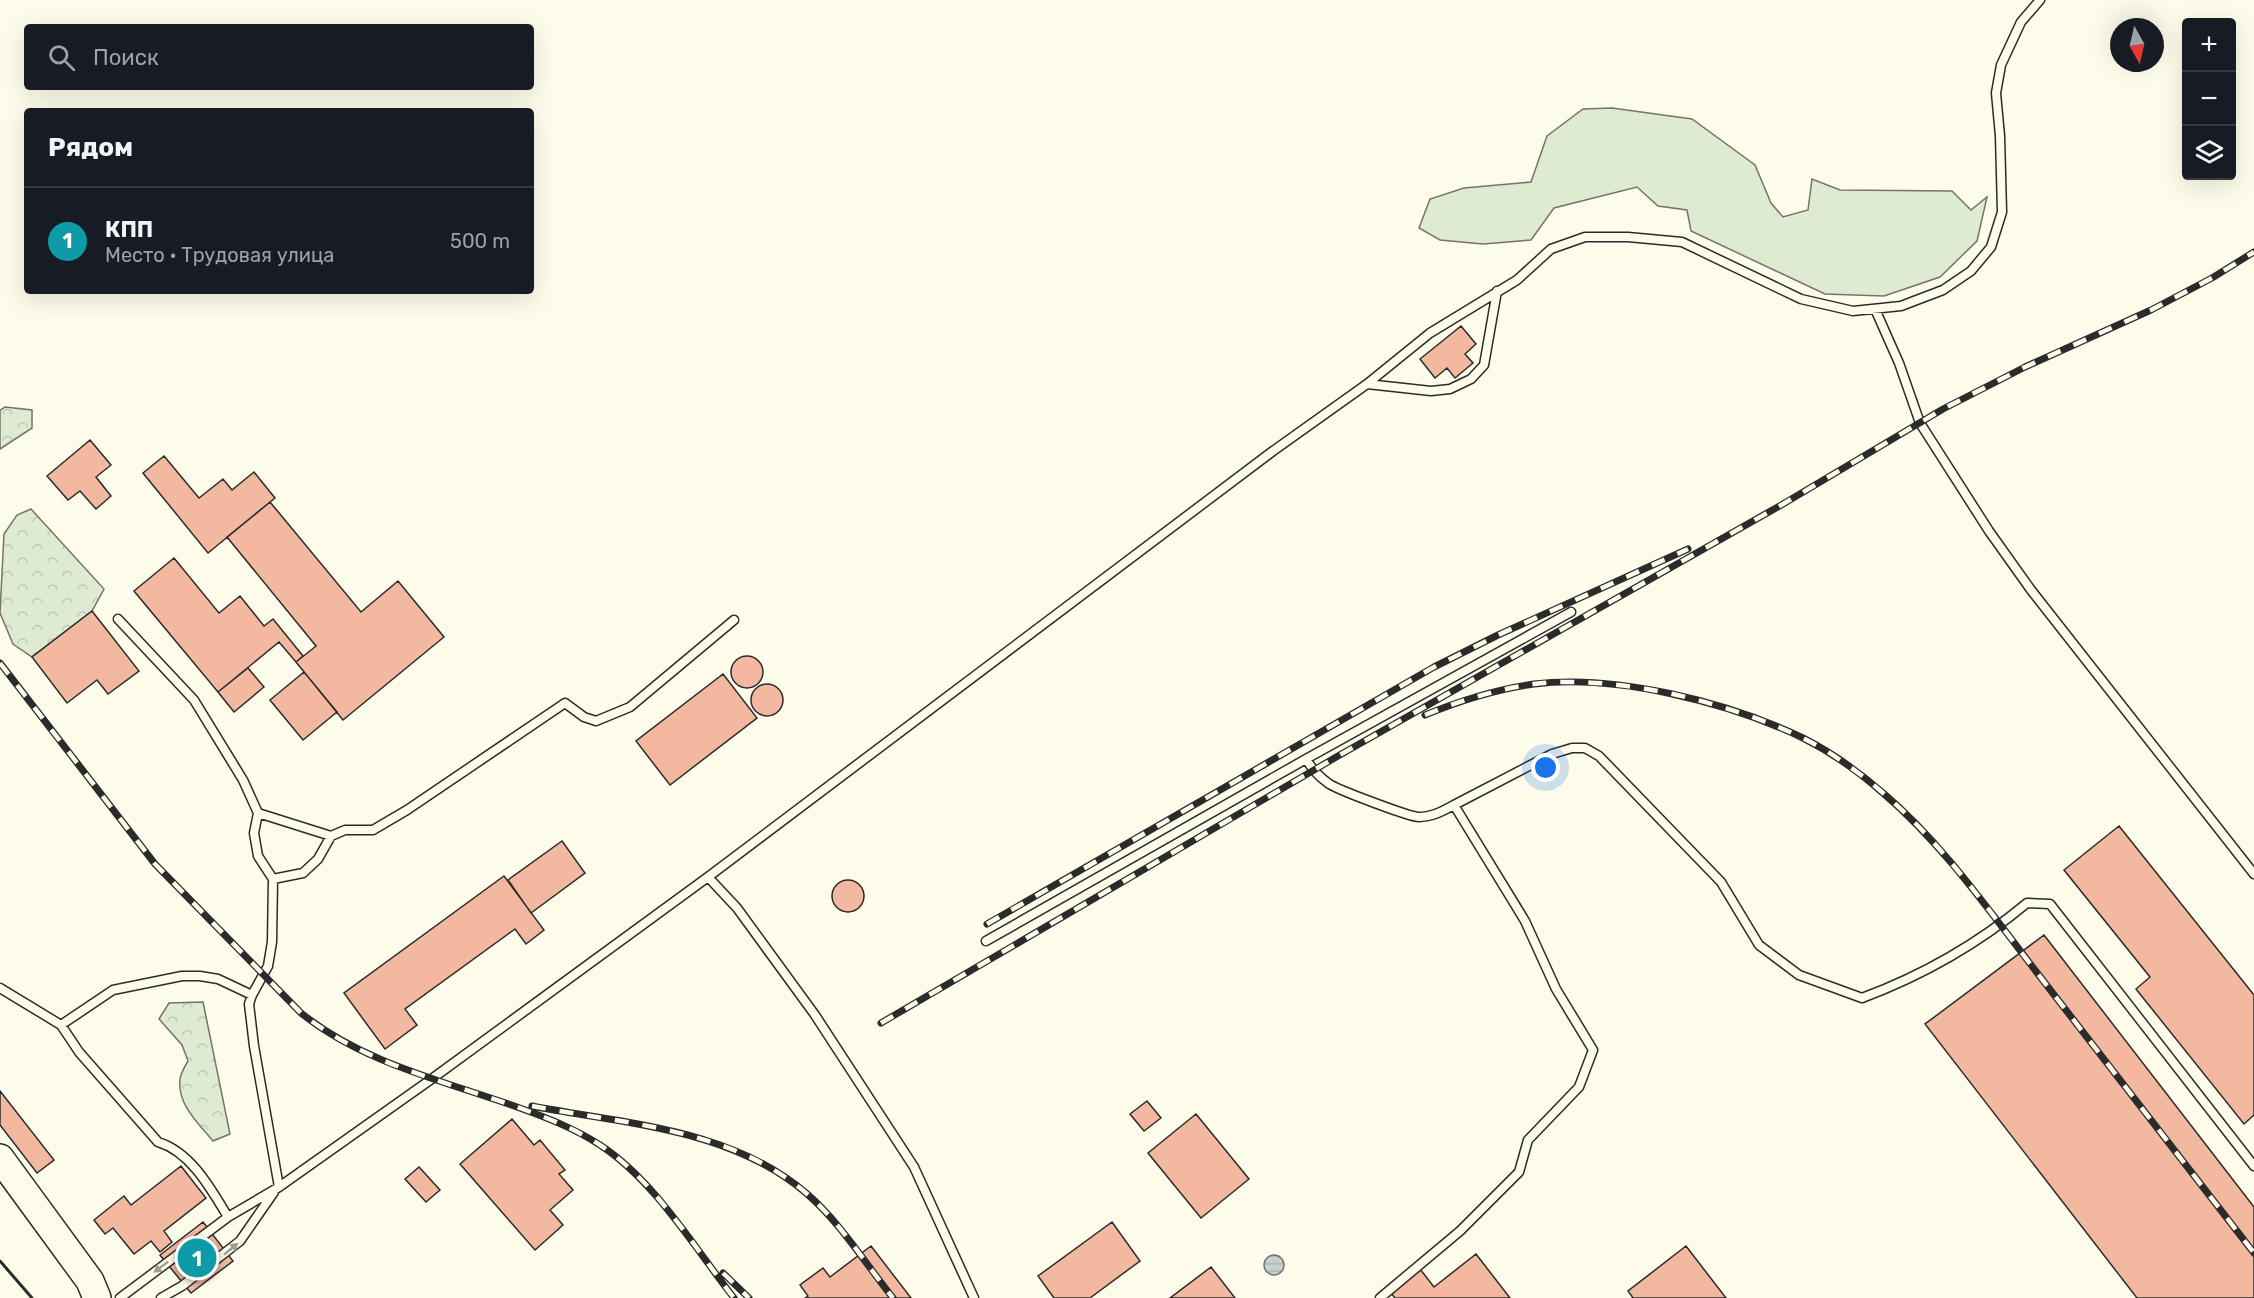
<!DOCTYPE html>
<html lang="ru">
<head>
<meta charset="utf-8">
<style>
  body { margin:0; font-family:Rubik,sans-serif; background:#20242c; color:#f1f3f6 }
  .controls { position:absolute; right:18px; top:18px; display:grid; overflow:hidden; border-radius:6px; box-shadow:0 6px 24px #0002 }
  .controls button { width:54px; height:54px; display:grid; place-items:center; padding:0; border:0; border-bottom:2px solid #363941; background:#171b24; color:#f1f3f6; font:30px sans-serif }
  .compass { position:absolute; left:2110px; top:18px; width:54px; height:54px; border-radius:50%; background:#171b24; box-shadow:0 6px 24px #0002; rotate:172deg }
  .you { position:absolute; left:1546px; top:768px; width:21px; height:21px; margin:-15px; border:4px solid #fff; border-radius:50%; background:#1a73e8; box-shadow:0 0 0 9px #1a73e833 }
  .badge { display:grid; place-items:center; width:39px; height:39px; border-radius:50%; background:#c62828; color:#fff; font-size:20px; font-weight:700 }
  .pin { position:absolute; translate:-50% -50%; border:3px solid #fff; box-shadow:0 2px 6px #0006 }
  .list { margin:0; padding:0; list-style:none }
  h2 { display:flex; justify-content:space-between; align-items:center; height:78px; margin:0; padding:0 24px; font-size:26px }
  h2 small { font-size:20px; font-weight:400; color:#9ea1a6 }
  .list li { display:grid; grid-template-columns:39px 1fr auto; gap:18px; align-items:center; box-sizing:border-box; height:108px; padding:0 24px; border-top:2px solid #363941 }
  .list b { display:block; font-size:22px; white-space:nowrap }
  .list p { margin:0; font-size:20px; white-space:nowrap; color:#9ea1a6 }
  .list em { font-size:20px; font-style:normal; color:#9ea1a6 }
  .icon { flex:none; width:33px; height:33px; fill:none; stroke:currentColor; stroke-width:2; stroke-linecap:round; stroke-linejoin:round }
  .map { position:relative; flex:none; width:2254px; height:1298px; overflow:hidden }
  .search { position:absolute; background:#171b24; box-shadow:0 6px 24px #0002; left:24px; top:24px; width:510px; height:66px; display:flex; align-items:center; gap:15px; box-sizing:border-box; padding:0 21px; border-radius:6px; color:#9ea1a6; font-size:22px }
  .panel { position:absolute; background:#171b24; box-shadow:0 6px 24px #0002; left:24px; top:108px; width:510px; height:186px; border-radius:6px }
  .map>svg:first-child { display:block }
</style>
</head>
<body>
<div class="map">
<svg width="2254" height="1298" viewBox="0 0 2254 1298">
  <defs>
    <pattern id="forest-crowns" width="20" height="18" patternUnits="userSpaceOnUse" patternTransform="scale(1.5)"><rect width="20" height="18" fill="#deebd1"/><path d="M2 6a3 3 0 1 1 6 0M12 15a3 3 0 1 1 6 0" fill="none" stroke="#bfcab4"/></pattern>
    <pattern id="water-rules" width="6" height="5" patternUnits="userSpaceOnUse" patternTransform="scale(1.5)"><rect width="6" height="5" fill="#c7d0d0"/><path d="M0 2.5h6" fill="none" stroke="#abb3b3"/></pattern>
  </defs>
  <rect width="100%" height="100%" fill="#fdfbea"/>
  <path fill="#deebd1" stroke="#74746e" stroke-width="1.5" d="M1612,108l80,11 63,46 16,38 12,14 25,-7 4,-31 28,11 112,1 19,19 16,-13 -10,44 -37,36 -56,19 -59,-2 -134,-63 -4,-21 -29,-4 -21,-19 -83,21 -23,32 -48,4 -43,-4 -21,-12 11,-29 34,-11 67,-6 16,-46 36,-27z"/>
  <path fill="url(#forest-crowns)" stroke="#74746e" stroke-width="1.5" d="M5,407l27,3v18l-32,21v-39z
    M31,509l73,80 -12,22 -60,46 -19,-13 -13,-31 4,-79 13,-19z
    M203,1002l27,132 -17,7c-15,-18 -36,-37 -33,-62 1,-6 5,-13 8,-18l-6,-16 -23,-26 10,-16z"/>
  <path fill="url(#water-rules)" stroke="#74746e" stroke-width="1.5" d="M1264 1265a10 10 0 1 1 20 0a10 10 0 1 1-20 0Z"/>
  <path fill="#f2b8a0" stroke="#2b2b2b" stroke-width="1.5" d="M1461,326l15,18 -11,10 8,9 -18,15 -8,-10 -12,10 -15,-19z
    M90,440l21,25 -15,12 15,19 -15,13 -16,-18 -12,9 -21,-24z
    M164,456l35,42 24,-19 9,11 22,-18 21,26 -67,55 -65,-80z
    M270,502l91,110 37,-31 46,56 -101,83 -47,-58 20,-16 -89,-109z
    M174,558l45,55 21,-17 24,30 9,-7 30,37 -7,6 -17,-20 -61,50 -84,-101z
    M92,611l47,60 -31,23 -11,-14 -30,23 -35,-46z
    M731 672a16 16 0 1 1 32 0a16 16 0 1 1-32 0Z
    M248,668l16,19 -30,25 -16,-20z
    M304,672l33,40 -34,28 -33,-40z
    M723,674l34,44 -87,67 -34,-44z
    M751 700a16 16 0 1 1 32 0a16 16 0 1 1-32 0Z
    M2119,826l135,169v120l-10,9 -108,-135 14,-12 -86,-107z
    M562,841l23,32 -54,40 -23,-33z
    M504,876l40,54 -18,14 -11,-15 -110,80 12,16 -32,24 -41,-56z
    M832 896a16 16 0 1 1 32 0a16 16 0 1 1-32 0Z
    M2044,935l210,272v91h-117l-212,-274z
    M0,1091l54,69 -17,13 -37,-48z
    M1147,1101l14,17 -17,13 -14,-17z
    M1196,1114l53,65 -48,39 -53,-65z
    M512,1119l22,26 6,-5 25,30 -6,4 14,16 -23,20 13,15 -28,25 -75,-86z
    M181,1166l25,32 -42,33 8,11 -12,10 -9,-11 -17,13 -21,-26 -8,6 -11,-14 30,-24 7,9z
    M419,1167l21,23 -14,12 -21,-23z
    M203,1222l30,39 -42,32 -31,-38z
    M1112,1222l28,39 -50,37h-36l-16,-22z
    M871,1246l40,52h-106l3,-2 -8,-11 23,-17 7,9z
    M1686,1246l40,52h-93l-5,-7z
    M1476,1254l34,44h-115l-5,-6 30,-23 14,18z
    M1211,1267l24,31h-65z"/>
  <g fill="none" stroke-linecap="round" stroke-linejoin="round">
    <g stroke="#2b2b2b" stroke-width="11">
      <path id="service" d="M1875,309l24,54 21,60 69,108 42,59 223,284
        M1367,384l64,7 19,-2 21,-10 13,-14 13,-74
        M118,619l76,81 49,80 15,33 -4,20 4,23 15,23 -1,63 -4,24 -16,29 -3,9 5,42 25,141
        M1454,805c-11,6 -22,12 -35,12 -9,0 -84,-28 -91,-34 -10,-7 -16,-14 -22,-24l265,-147
        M258,813l73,23
        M708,877l29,31 78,107 99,152 60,131
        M273,879l30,-6 15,-14 13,-23 14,-6h28l34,-20 158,-107 19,14 12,4 34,-14 104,-87
        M986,941l320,-182
        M0,988l61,37 18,27 79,90c33,10 53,47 70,75
        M61,1025l52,-35 69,-14h18l18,3 34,16
        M120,1298l108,-81 51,-30 154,-109 275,-201 565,-426 94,-67 63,-51 87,-53 34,-31 34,-12h43l54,5 119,57 52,12 48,-5 42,-16 28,-19 20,-24 11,-35 -2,-76 -4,-43 5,-28 20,-43 19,-22
        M161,1298l21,-12 58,-45 34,-49
        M1380,1298l80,-67 59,-59 9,-32 51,-53 14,-37 -37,-61 -31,-68 -71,-116 98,-51 20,-6h13l14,8 122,126 38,63 40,30 63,23c59,-22 117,-55 165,-95l23,1 204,262"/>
    </g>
    <g stroke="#2b2b2b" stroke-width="30">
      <path id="primary" d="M0,1158l90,123 7,17"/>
    </g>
    <use href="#service" stroke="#fdfbea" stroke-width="8"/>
    <use href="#primary" stroke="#fdfbea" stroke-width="27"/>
    <g stroke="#2b2b2b" stroke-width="7">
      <path id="rail" d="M0,663l155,201 146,149c62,50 143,68 216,94 28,10 57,21 83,38 54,35 94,102 134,153
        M1425,715c34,-14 72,-26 109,-31 82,-10 194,18 269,54 28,14 56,34 80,55 60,51 107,119 155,181 72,93 144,186 216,279
        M987,924l447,-257 64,-32 190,-86
        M881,1023l457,-267 445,-252 160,-95 82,-42 126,-57 61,-32 42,-26
        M532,1106c93,18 198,22 274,87 34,29 59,70 87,105
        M723,1273l26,25"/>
    </g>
    <use href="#rail" stroke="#fdfbea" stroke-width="4.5" stroke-dasharray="14" stroke-linecap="butt"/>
    <path stroke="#2b2b2b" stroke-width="3" d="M0,1261l32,37"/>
  </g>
  <defs><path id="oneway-solid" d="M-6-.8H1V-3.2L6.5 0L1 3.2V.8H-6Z" transform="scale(1.5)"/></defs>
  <g fill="#9e9d94">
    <use href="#oneway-solid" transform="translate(231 1249) rotate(-39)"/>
    <use href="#oneway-solid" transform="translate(161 1267) rotate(143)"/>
  </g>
</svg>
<div class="controls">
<button>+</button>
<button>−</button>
<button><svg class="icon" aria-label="layers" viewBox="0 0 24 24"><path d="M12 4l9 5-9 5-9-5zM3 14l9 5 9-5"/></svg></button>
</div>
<svg class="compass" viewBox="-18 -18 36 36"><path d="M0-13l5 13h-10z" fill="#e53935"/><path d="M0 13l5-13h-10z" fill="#9ea1a6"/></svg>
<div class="you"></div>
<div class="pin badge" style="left:197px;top:1258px;background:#0f9aa8">1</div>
<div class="search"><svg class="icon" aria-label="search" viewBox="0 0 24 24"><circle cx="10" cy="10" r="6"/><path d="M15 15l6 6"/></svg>Поиск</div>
<section class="panel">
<h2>Рядом<small></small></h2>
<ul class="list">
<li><span class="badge" style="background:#0f9aa8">1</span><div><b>КПП</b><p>Место · Трудовая улица</p></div><em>500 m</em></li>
</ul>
</section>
</div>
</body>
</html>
